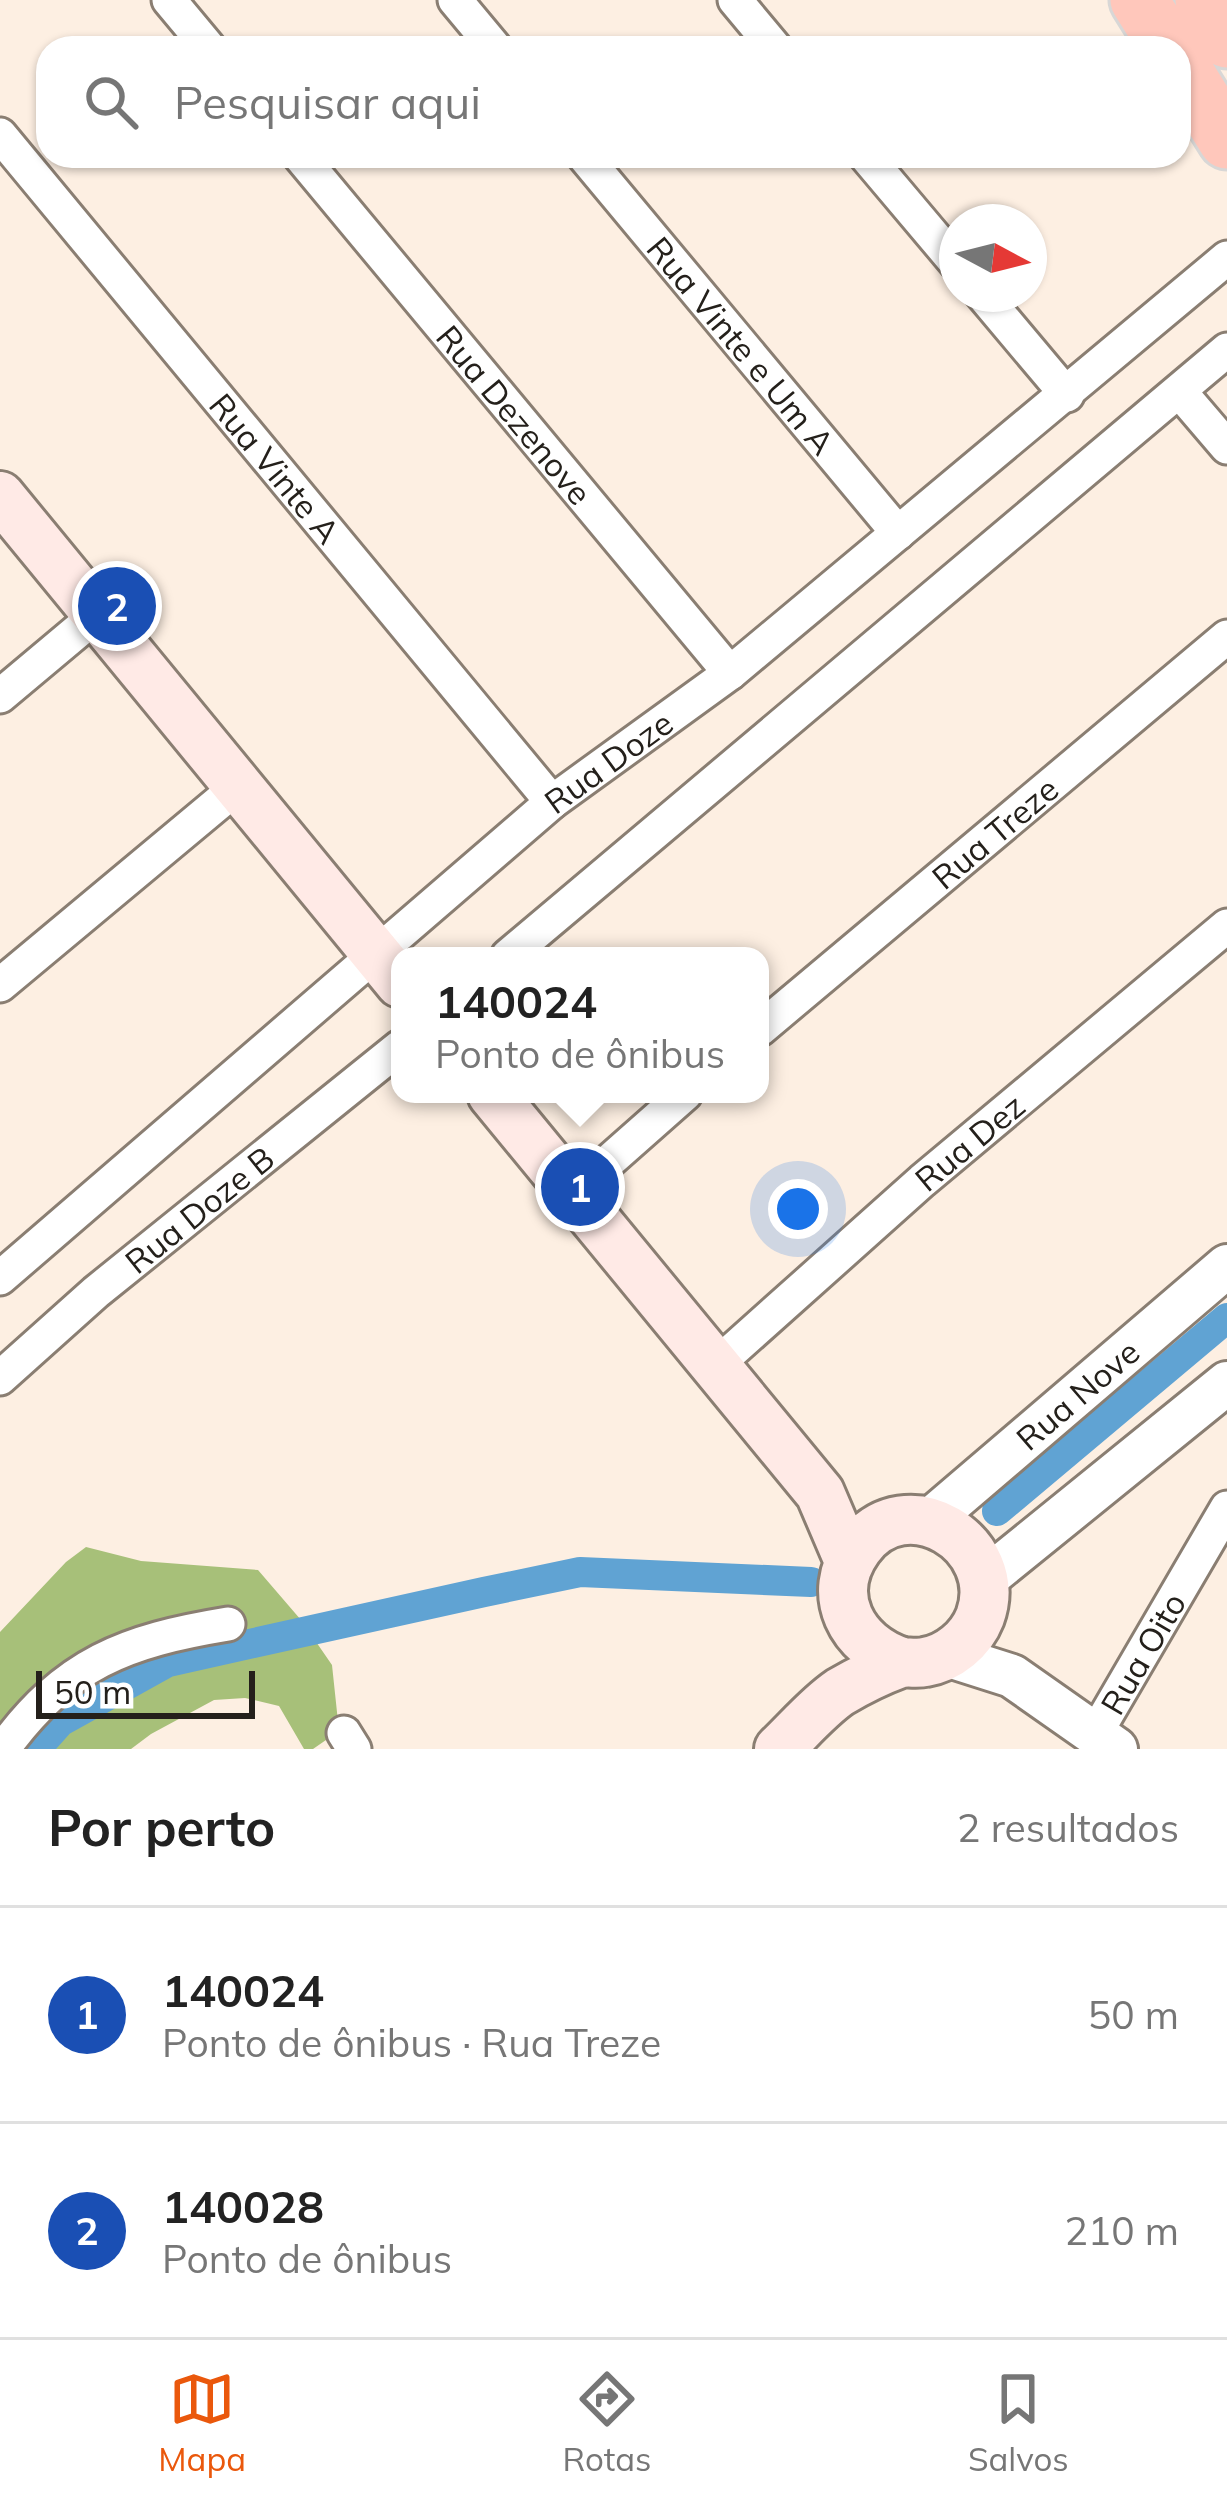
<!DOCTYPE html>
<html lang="pt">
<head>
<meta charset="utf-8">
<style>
  body { margin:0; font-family:Mulish,sans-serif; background:#f2f2f2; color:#222 }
  .compass { position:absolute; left:939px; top:204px; width:108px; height:108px; border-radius:50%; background:#fff; box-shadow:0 3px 9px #0004; rotate:97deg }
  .scale { position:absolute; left:36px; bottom:30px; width:219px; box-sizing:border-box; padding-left:12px; border:6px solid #24201b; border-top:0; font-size:33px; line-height:42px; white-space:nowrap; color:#24201b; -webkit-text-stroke:9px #fff; paint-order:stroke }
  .you { position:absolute; left:798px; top:1209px; width:42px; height:42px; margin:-30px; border:9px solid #fff; border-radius:50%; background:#1a73e8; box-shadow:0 0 0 18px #1a73e833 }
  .badge { display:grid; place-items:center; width:78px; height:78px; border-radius:50%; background:#ea580c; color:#fff; font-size:39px; font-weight:700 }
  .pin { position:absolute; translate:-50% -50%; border:6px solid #fff; box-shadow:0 3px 12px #0006 }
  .popup { position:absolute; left:391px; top:947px; width:378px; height:156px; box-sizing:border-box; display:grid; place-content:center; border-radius:24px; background:#fff; filter:drop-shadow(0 3px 9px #0005); font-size:39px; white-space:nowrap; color:#767676 }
  .popup b { font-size:45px; color:#222 }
  .popup::after { content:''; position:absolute; left:50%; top:100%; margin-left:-24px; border:24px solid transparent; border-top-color:#fff }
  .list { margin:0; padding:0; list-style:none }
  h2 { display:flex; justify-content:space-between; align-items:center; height:156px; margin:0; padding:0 48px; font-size:51px }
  h2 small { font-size:39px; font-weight:400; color:#767676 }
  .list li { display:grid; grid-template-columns:78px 1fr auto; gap:36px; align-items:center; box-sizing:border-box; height:216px; padding:0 48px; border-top:3px solid #e0e0e0 }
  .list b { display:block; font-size:45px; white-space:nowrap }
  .list p { margin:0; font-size:39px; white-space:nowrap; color:#767676 }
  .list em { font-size:39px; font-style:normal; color:#767676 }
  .icon { flex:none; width:66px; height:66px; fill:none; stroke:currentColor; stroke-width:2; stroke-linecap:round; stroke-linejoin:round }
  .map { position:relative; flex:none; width:1227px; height:1749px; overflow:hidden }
  .search { position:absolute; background:#fff; box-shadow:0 3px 9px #0004; left:36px; right:36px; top:36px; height:132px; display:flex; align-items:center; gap:30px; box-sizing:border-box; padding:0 42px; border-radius:36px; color:#767676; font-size:45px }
  .sheet { height:588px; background:#fff }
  nav { display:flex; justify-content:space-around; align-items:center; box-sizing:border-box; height:168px; border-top:3px solid #e0e0e0; background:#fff; font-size:33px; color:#767676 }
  nav a { display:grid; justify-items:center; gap:6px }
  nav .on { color:#ea580c }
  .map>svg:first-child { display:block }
</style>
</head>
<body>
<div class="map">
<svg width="1227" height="1749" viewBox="0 0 1227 1749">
  <rect width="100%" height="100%" fill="#fdefe2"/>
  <path fill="#a7c079" d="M86,1547l55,14 117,9 43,50 31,45 7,66 -26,18h-9l-25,-43 -34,-8 -31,2 -63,34 -20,15h-131v-117l66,-70z"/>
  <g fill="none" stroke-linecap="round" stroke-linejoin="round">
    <path stroke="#60a3d3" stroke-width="30" d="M997,1511l230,-193
      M36,1749l24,-27 108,-60 316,-70 96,-20 231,10"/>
    <g stroke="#8a7e72" stroke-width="39">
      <g id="minor">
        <path d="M169,0l40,48"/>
        <path d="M455,0l40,48"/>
        <path d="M735,0l40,48"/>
        <path id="s1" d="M0,135l552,667"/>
        <path id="s2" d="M300,156l430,517"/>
        <path id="s3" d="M584,156l314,377"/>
        <path d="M866,156l91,108"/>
        <path d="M982,294l85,101"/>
        <path d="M1180,392l47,55"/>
        <path d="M0,696l99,-83"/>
        <path d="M508,956l719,-606"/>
        <path d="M0,985l241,-201"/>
        <path id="s4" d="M760,1029l467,-392"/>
        <path d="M573,1193l112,-99"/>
        <path id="s5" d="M0,1278l552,-476 178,-129 497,-415"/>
        <path id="s6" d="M715,1366l207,-185 305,-255"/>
        <path id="s7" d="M0,1378l96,-86 304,-245"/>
        <path d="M344,1733l10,16"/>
        <path id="s8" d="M1094,1736l133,-228"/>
        <path d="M3,1749c63,-86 122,-108 225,-125"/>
      </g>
    </g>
    <g stroke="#8a7e72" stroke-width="48">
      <g id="tertiary">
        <path id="s9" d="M929,1521l298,-255"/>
        <path d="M984,1580l243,-197"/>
        <path d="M946,1655l66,21 104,73"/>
      </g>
    </g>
    <g stroke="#8a7e72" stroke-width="54">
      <path id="secondary" d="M0,496l400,487
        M492,1094l328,399 29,68
        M779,1749c19,-18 39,-42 61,-57 17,-10 39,-21 58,-28 9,-3 18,0 27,-2 24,-4 46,-22 55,-45 27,-74 -75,-135 -122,-69 -34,47 -6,98 44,114"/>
    </g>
    <g stroke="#d8d7d6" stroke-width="63">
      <path id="trunk" d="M1139,0l30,48
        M1204,0l23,39
        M1179,63l48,77"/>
    </g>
    <use href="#minor" stroke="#fff" stroke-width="33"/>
    <use href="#tertiary" stroke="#fff" stroke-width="42"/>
    <use href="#secondary" stroke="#ffeae6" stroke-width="48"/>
    <use href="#trunk" stroke="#ffc7bb" stroke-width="57"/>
  </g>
  <g text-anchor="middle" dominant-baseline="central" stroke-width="9" stroke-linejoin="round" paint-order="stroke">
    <g font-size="33" fill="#24201b" stroke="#fff">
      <text stroke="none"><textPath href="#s3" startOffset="246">Rua Vinte e Um A</textPath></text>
      <text stroke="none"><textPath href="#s2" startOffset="336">Rua Dezenove</textPath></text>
      <text stroke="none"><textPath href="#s1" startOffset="432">Rua Vinte A</textPath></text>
      <text stroke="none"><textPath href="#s5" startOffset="798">Rua Doze</textPath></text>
      <text stroke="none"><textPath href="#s4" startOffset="306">Rua Treze</textPath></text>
      <text stroke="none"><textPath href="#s6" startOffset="339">Rua Dez</textPath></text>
      <text stroke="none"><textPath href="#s7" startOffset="261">Rua Doze B</textPath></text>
      <text stroke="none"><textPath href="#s9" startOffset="195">Rua Nove</textPath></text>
      <text stroke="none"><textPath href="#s8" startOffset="96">Rua Oito</textPath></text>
    </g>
  </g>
</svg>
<svg class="compass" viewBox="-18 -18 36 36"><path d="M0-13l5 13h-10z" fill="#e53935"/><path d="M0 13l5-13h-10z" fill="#767676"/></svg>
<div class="scale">50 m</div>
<div class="you"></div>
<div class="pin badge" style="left:580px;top:1187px;background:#1a4fb4">1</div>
<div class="popup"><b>140024</b>Ponto de ônibus</div>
<div class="pin badge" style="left:117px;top:606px;background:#1a4fb4">2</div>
<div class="search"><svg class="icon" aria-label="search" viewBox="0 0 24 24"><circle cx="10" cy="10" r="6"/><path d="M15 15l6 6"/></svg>Pesquisar aqui</div>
</div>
<section class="sheet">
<h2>Por perto<small>2 resultados</small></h2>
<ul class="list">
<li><span class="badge" style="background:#1a4fb4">1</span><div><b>140024</b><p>Ponto de ônibus · Rua Treze</p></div><em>50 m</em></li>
<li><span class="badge" style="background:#1a4fb4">2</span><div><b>140028</b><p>Ponto de ônibus</p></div><em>210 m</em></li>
</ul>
</section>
<nav>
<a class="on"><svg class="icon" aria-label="map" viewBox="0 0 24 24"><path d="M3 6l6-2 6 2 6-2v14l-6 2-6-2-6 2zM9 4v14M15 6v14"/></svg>Mapa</a>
<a><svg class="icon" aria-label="directions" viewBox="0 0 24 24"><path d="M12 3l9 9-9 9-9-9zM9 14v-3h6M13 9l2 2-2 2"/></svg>Rotas</a>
<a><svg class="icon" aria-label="saved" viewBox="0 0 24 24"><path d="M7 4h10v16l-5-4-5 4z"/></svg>Salvos</a>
</nav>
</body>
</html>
